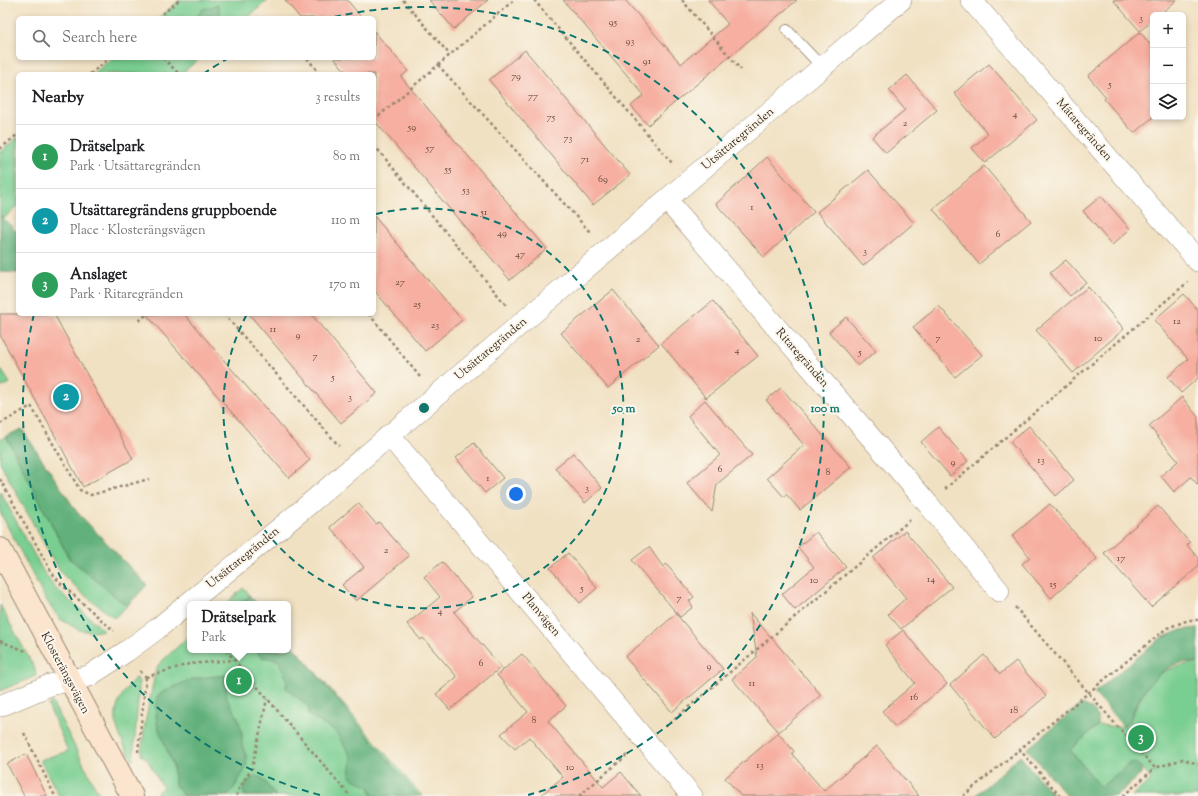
<!DOCTYPE html>
<html lang="en">
<head>
<meta charset="utf-8">
<style>
  body { margin:0; font-family:"Sorts Mill Goudy",serif; background:#f2f2f2; color:#202124 }
  .controls { position:absolute; right:12px; top:12px; display:grid; overflow:hidden; border-radius:6px; box-shadow:0 2px 6px #0003 }
  .controls button { width:36px; height:36px; display:grid; place-items:center; padding:0; border:0; border-bottom:1px solid #e0e0e0; background:#fff; color:#202124; font:20px sans-serif }
  .you { position:absolute; left:516px; top:494px; width:14px; height:14px; margin:-10px; border:3px solid #fff; border-radius:50%; background:#1a73e8; box-shadow:0 0 0 6px #1a73e833 }
  .badge { display:grid; place-items:center; width:26px; height:26px; border-radius:50%; background:#c8321e; color:#fff; font-size:13px; font-weight:700 }
  .pin { position:absolute; translate:-50% -50%; border:2px solid #fff; box-shadow:0 1px 4px #0006 }
  .popup { position:absolute; left:187px; top:601px; width:104px; height:52px; box-sizing:border-box; display:grid; place-content:center; border-radius:6px; background:#fff; filter:drop-shadow(0 1px 3px #0005); font-size:13px; white-space:nowrap; color:#757577 }
  .popup b { font-size:15px; color:#202124 }
  .popup::after { content:''; position:absolute; left:50%; top:100%; margin-left:-8px; border:8px solid transparent; border-top-color:#fff }
  .list { margin:0; padding:0; list-style:none }
  h2 { display:flex; justify-content:space-between; align-items:center; height:52px; margin:0; padding:0 16px; font-size:17px }
  h2 small { font-size:13px; font-weight:400; color:#757577 }
  .list li { display:grid; grid-template-columns:26px 1fr auto; gap:12px; align-items:center; box-sizing:border-box; height:64px; padding:0 16px; border-top:1px solid #e0e0e0 }
  .list b { display:block; font-size:15px; white-space:nowrap }
  .list p { margin:0; font-size:13px; white-space:nowrap; color:#757577 }
  .list em { font-size:13px; font-style:normal; color:#757577 }
  .icon { flex:none; width:22px; height:22px; fill:none; stroke:currentColor; stroke-width:2; stroke-linecap:round; stroke-linejoin:round }
  .map { position:relative; flex:none; width:1198px; height:796px; overflow:hidden }
  .search { position:absolute; background:#fff; box-shadow:0 2px 6px #0003; left:16px; top:16px; width:360px; height:44px; display:flex; align-items:center; gap:10px; box-sizing:border-box; padding:0 14px; border-radius:6px; color:#757577; font-size:15px }
  .panel { position:absolute; background:#fff; box-shadow:0 2px 6px #0003; left:16px; top:72px; width:360px; height:244px; border-radius:6px }
  .map>svg:first-child { display:block }
</style>
</head>
<body>
<div class="map">
<svg width="1198" height="796" viewBox="0 0 1198 796">
  <rect width="100%" height="100%" fill="#fbf7ec"/>
  <filter id="ink" filterUnits="userSpaceOnUse"><feTurbulence type="fractalNoise" baseFrequency=".025" numOctaves="2"/><feDisplacementMap in="SourceGraphic" scale="8" xChannelSelector="R" yChannelSelector="G"/><feConvolveMatrix kernelMatrix="1 2 1 2 8 2 1 2 1" color-interpolation-filters="sRGB"/></filter>
  <filter id="wash" filterUnits="userSpaceOnUse"><feTurbulence type="fractalNoise" baseFrequency=".012" numOctaves="4" result="noise"/><feDisplacementMap in="SourceGraphic" scale="16" xChannelSelector="R" yChannelSelector="G"/><feGaussianBlur stdDeviation="0.9" result="paint"/><feColorMatrix in="noise" values="0 0 0 0 0 0 0 0 0 0 0 0 0 0 0 0 0 1.4 0 .05"/><feComposite in="paint" operator="in"/></filter>
  <g filter="url(#wash)">
    <rect width="100%" height="100%" fill="#f1e1c3"/>
    <path fill="#79ce91" stroke="#5a7c58" d="M180,0h88l-21,18h-88z
      M112,58h88l-19,16h-88z
      M18,137v69l-14,12 -4,-3v-63z
      M0,368l10,15 -10,5z
      M6,436l63,122 58,48 -13,12 -32,-25 -19,-18 -11,-17 -52,-95v-23z
      M0,491l43,80 12,17 49,42 -11,2 -14,-2 -19,-11 -8,-10 -10,-16 -42,-81z
      M243,588l14,16h-31z
      M0,605l35,64 1,7 -36,15z
      M190,635v15h98v-10l134,156h-262l-3,-4 6,-4 -16,-29 -6,-4 4,-32 11,-54 3,-5z
      M1194,663h4v133h-66l19,-16c-5,-7 -11,-18 -21,-17l-29,24 -31,-37 28,-25c8,0 18,3 25,1 7,-2 19,-33 25,-41 10,-15 30,-19 46,-22z
      M136,677l3,5v8l-6,71c-21,-35 -26,-52 3,-84z
      M52,702l48,94h-41l-19,-36 28,-9 -20,-46z"/>
    <path fill="#62b17b" stroke="#4e6e4c" d="M218,5l3,13h-25l7,-9z
      M0,215l18,18v40l-18,-1z
      M22,429l55,83 70,73 -20,21 -58,-48 -63,-122z
      M250,596l7,8h-19z
      M1198,628v35c-34,-7 -60,30 -68,58l-7,5 -29,-33 67,-55 20,-8z
      M288,641l130,155h-45l-4,-9 -19,-10 2,-19 -17,-27 -27,-16 1,-8 -23,-19 1,-9 -9,-19 -17,-3 -5,-7h32z
      M225,675l2,24 11,18 4,15v13l5,13 -1,10 -12,20 -7,8h-44l-8,-11 -2,-19 -16,-42 -2,-17 2,-11 9,-6 26,-11z
      M1081,704c11,3 18,9 17,21l-28,25 31,37 29,-24c7,-1 9,2 12,8l-3,5 -23,20h-49l-40,-47z
      M1020,756l34,40h-79z
      M256,776l6,2 14,18h-31l-2,-5 5,-10z"/>
    <g id="blocks">
      <path fill="#f6afa0" d="M285,0h62l15,18h-62z
        M429,0h59l-34,29z
        M563,0h62l56,64 47,-40 -20,-24h89l-149,125 -17,-19 13,-11z
        M1113,0h64l-18,15h-6v5l-13,11z
        M374,31l34,40 -7,6 146,172 -37,31 -136,-160v-46h-26l-14,-16h40z
        M1140,32l13,16v69l-19,16 -30,-34 2,-2 -18,-21z
        M525,50l105,125 -37,30 -104,-125z
        M989,64l48,56 -52,43 -13,-15 16,-14 -34,-41z
        M907,75l30,35 -51,43 -14,-16 33,-27 -16,-20z
        M767,157l47,55 -50,45 -48,-53z
        M984,166l47,55 -52,43 -46,-55z
        M868,170l46,53 -51,43 -46,-54z
        M1101,196l29,33 -18,16 -29,-34z
        M374,216l88,104 -37,31 -51,-61z
        M1066,260l20,22 -16,14 -20,-23z
        M1088,287l36,42 -51,44 -37,-43z
        M613,290l46,55 -51,43 -47,-55z
        M1184,294l14,16v68l-17,15 -13,-16 20,-18 -34,-39z
        M713,301l45,55 -52,42 -45,-55z
        M939,306l43,49 -27,22 -42,-50z
        M0,314h54l79,145 -50,28 -83,-152z
        M146,314h38l126,146 -21,18z
        M249,314h62l66,79 -36,30z
        M846,317l30,34 -18,15 -29,-34z
        M781,388l70,79 -51,43 -14,-16 -2,3 -17,-19 37,-33 -38,-45z
        M1182,397l16,20v68l-7,-8 -17,15 -13,-16 17,-15 -29,-35z
        M705,400l47,55 -35,29 -5,28 -25,-29 33,-28 -32,-39z
        M1029,426l45,54 -18,16 -46,-54z
        M938,427l30,34 -18,15 -29,-34z
        M474,443l29,35 -18,15 -29,-35z
        M573,453l29,35 -17,15 -30,-35z
        M358,503l18,21 3,-2 30,34 -53,45 -14,-16 22,-18 -34,-40z
        M1050,504l47,55 -46,39 -29,-34 8,-7 -18,-21z
        M1158,506l32,37 -3,2 11,13v9l-47,40 -47,-54z
        M905,531l47,56 -51,42 -13,-15 18,-16 -33,-40z
        M816,532l30,35 -51,43 -13,-16 32,-27 -16,-20z
        M649,547l14,20 3,-3 28,33 -5,4 4,6 -13,10 -48,-57z
        M568,553l29,35 -17,15 -30,-35z
        M442,562l30,35 -18,15 47,55 -51,43 -14,-16 21,-17 -34,-39 -2,2 -14,-16 33,-27 -16,-20z
        M750,613l71,82 -42,37 -47,-53 25,-22z
        M676,614l47,55 -51,43 -47,-55z
        M903,630l44,54 -52,43 -13,-16 33,-28 -30,-38z
        M522,654l44,52 -18,15 55,66 18,-15 20,24h-101l23,-19 -34,-40 -14,12 -14,-15 27,-22 -31,-37z
        M984,655l16,19 16,-13 30,35 -51,43 -45,-54z
        M778,733l16,18 -2,3 32,37 53,-45 42,50h-178l-16,-18z
        M26,754l21,42h-23l-17,-32z"/>
    </g>
  </g>
  <g filter="url(#ink)">
    <use href="#blocks" fill-opacity="0" stroke="#968670" stroke-width="1"/>
    <g fill="none" stroke-linecap="round" stroke-linejoin="round">
      <g stroke="#968670" stroke-width="12">
        <path id="lane" d="M787,30l35,37"/>
      </g>
      <g stroke="#968670" stroke-width="22">
        <path id="street" d="M971,0l227,261
          M667,200l261,304 71,87
          M389,435l303,361
          M0,706l50,-21 39,-9 38,-25 30,-22 145,-119 599,-510"/>
      </g>
      <g stroke="#968670" stroke-width="24">
        <path id="secondary" d="M0,549l132,247"/>
      </g>
      <path stroke="#968670" stroke-width="2.5" stroke-dasharray="3 3" stroke-linecap="butt" d="M403,0l47,55
        M534,0l138,163
        M682,0l59,70
        M158,18l21,-18
        M163,58l16,16
        M307,58l13,16
        M438,65l152,167
        M90,74l20,-16
        M374,120l140,-120
        M374,145l132,160
        M0,149l18,-15
        M224,314l115,132
        M369,314l51,63
        M139,321l8,-7
        M0,424l31,-18 49,84 11,5 58,-16
        M0,479l52,94 9,11 53,47
        M945,489l243,-207
        M1015,607l102,119 38,42 28,-9 15,5
        M0,641l26,10
        M226,650l124,146
        M140,671l6,6
        M146,677l43,-13 44,-4
        M665,727l245,-207
        M24,733l31,63
        M1019,749l41,47
        M138,752l8,-75
        M237,796v-4l15,-24 15,-69
        M579,796l48,-41
        M963,796l204,-168 22,-8h9
        M1123,796l32,-28"/>
      <use href="#lane" stroke="#fff" stroke-width="10"/>
      <use href="#street" stroke="#fff" stroke-width="21"/>
      <use href="#secondary" stroke="#fce5cf" stroke-width="22"/>
    </g>
  </g>
  <g fill="none" stroke="#0f766e" stroke-width="2" stroke-dasharray="7 5">
    <path d="M376 214A200 200 0 1 1 247 314"/>
    <path d="M320 795A401 401 0 0 1 34 314M203 74A401 401 0 0 1 227 59M334 17A401 401 0 0 1 528 795"/>
  </g>
  <g text-anchor="middle" dominant-baseline="central" stroke-width="4" stroke-linejoin="round" paint-order="stroke">
    <g font-size="10" fill="#6a4b3e">
      <text x="1141" y="18">3</text>
      <text x="613" y="22">95</text>
      <text x="630" y="41">93</text>
      <text x="647" y="61">91</text>
      <text x="516" y="76">79</text>
      <text x="1110" y="84">5</text>
      <text x="533" y="96">77</text>
      <text x="1015" y="114">4</text>
      <text x="551" y="117">75</text>
      <text x="905" y="123">2</text>
      <text x="412" y="127">59</text>
      <text x="568" y="138">73</text>
      <text x="430" y="148">57</text>
      <text x="585" y="159">71</text>
      <text x="448" y="169">55</text>
      <text x="603" y="179">69</text>
      <text x="466" y="190">53</text>
      <text x="752" y="207">1</text>
      <text x="484" y="212">51</text>
      <text x="502" y="233">49</text>
      <text x="998" y="234">6</text>
      <text x="865" y="251">3</text>
      <text x="520" y="254">47</text>
      <text x="400" y="282">27</text>
      <text x="417" y="304">25</text>
      <text x="1177" y="321">12</text>
      <text x="435" y="325">23</text>
      <text x="273" y="329">11</text>
      <text x="298" y="335">9</text>
      <text x="938" y="338">7</text>
      <text x="1098" y="338">10</text>
      <text x="638" y="339">2</text>
      <text x="737" y="350">4</text>
      <text x="860" y="352">5</text>
      <text x="315" y="356">7</text>
      <text x="333" y="377">5</text>
      <text x="350" y="397">3</text>
      <text x="1041" y="460">13</text>
      <text x="953" y="462">9</text>
      <text x="720" y="469">6</text>
      <text x="828" y="472">8</text>
      <text x="488" y="478">1</text>
      <text x="587" y="488">3</text>
      <text x="386" y="550">2</text>
      <text x="1121" y="558">17</text>
      <text x="931" y="579">14</text>
      <text x="814" y="580">10</text>
      <text x="1053" y="584">15</text>
      <text x="582" y="588">5</text>
      <text x="679" y="598">7</text>
      <text x="440" y="611">4</text>
      <text x="481" y="663">6</text>
      <text x="709" y="666">9</text>
      <text x="752" y="683">11</text>
      <text x="914" y="697">16</text>
      <text x="1014" y="710">18</text>
      <text x="534" y="720">8</text>
      <text x="760" y="765">13</text>
      <text x="570" y="767">10</text>
    </g>
    <g font-size="12" fill="#3b2a1e" stroke="#fbf7ec">
      <text transform="translate(1084 130) rotate(49)">Mätaregränden</text>
      <text transform="translate(738 139) rotate(-40)">Utsättaregränden</text>
      <text transform="translate(491 349) rotate(-40)">Utsättaregränden</text>
      <text transform="translate(802 358) rotate(49)">Ritaregränden</text>
      <text transform="translate(243 558) rotate(-39)">Utsättaregränden</text>
      <text transform="translate(541 615) rotate(50)">Planvägen</text>
      <text transform="translate(65 673) rotate(62)">Klosterängsvägen</text>
    </g>
  </g>
  <circle cx="424" cy="408" r="6" fill="#0f766e" stroke="#fbf7ec" stroke-width="2"/>
  <g font-size="12" text-anchor="middle" font-weight="bold" fill="#0f766e" stroke="#fbf7ec" stroke-width="4" stroke-linejoin="round" paint-order="stroke">
    <text x="624" y="412">50 m</text>
    <text x="825" y="412">100 m</text>
  </g>
</svg>
<div class="controls">
<button>+</button>
<button>−</button>
<button><svg class="icon" aria-label="layers" viewBox="0 0 24 24"><path d="M12 4l9 5-9 5-9-5zM3 14l9 5 9-5"/></svg></button>
</div>
<div class="you"></div>
<div class="pin badge" style="left:239px;top:681px;background:#2e9e5b">1</div>
<div class="popup"><b>Drätselpark</b>Park</div>
<div class="pin badge" style="left:66px;top:397px;background:#0f9aa8">2</div>
<div class="pin badge" style="left:1141px;top:738px;background:#2e9e5b">3</div>
<div class="search"><svg class="icon" aria-label="search" viewBox="0 0 24 24"><circle cx="10" cy="10" r="6"/><path d="M15 15l6 6"/></svg>Search here</div>
<section class="panel">
<h2>Nearby<small>3 results</small></h2>
<ul class="list">
<li><span class="badge" style="background:#2e9e5b">1</span><div><b>Drätselpark</b><p>Park · Utsättaregränden</p></div><em>80 m</em></li>
<li><span class="badge" style="background:#0f9aa8">2</span><div><b>Utsättaregrändens gruppboende</b><p>Place · Klosterängsvägen</p></div><em>110 m</em></li>
<li><span class="badge" style="background:#2e9e5b">3</span><div><b>Anslaget</b><p>Park · Ritaregränden</p></div><em>170 m</em></li>
</ul>
</section>
</div>
</body>
</html>
